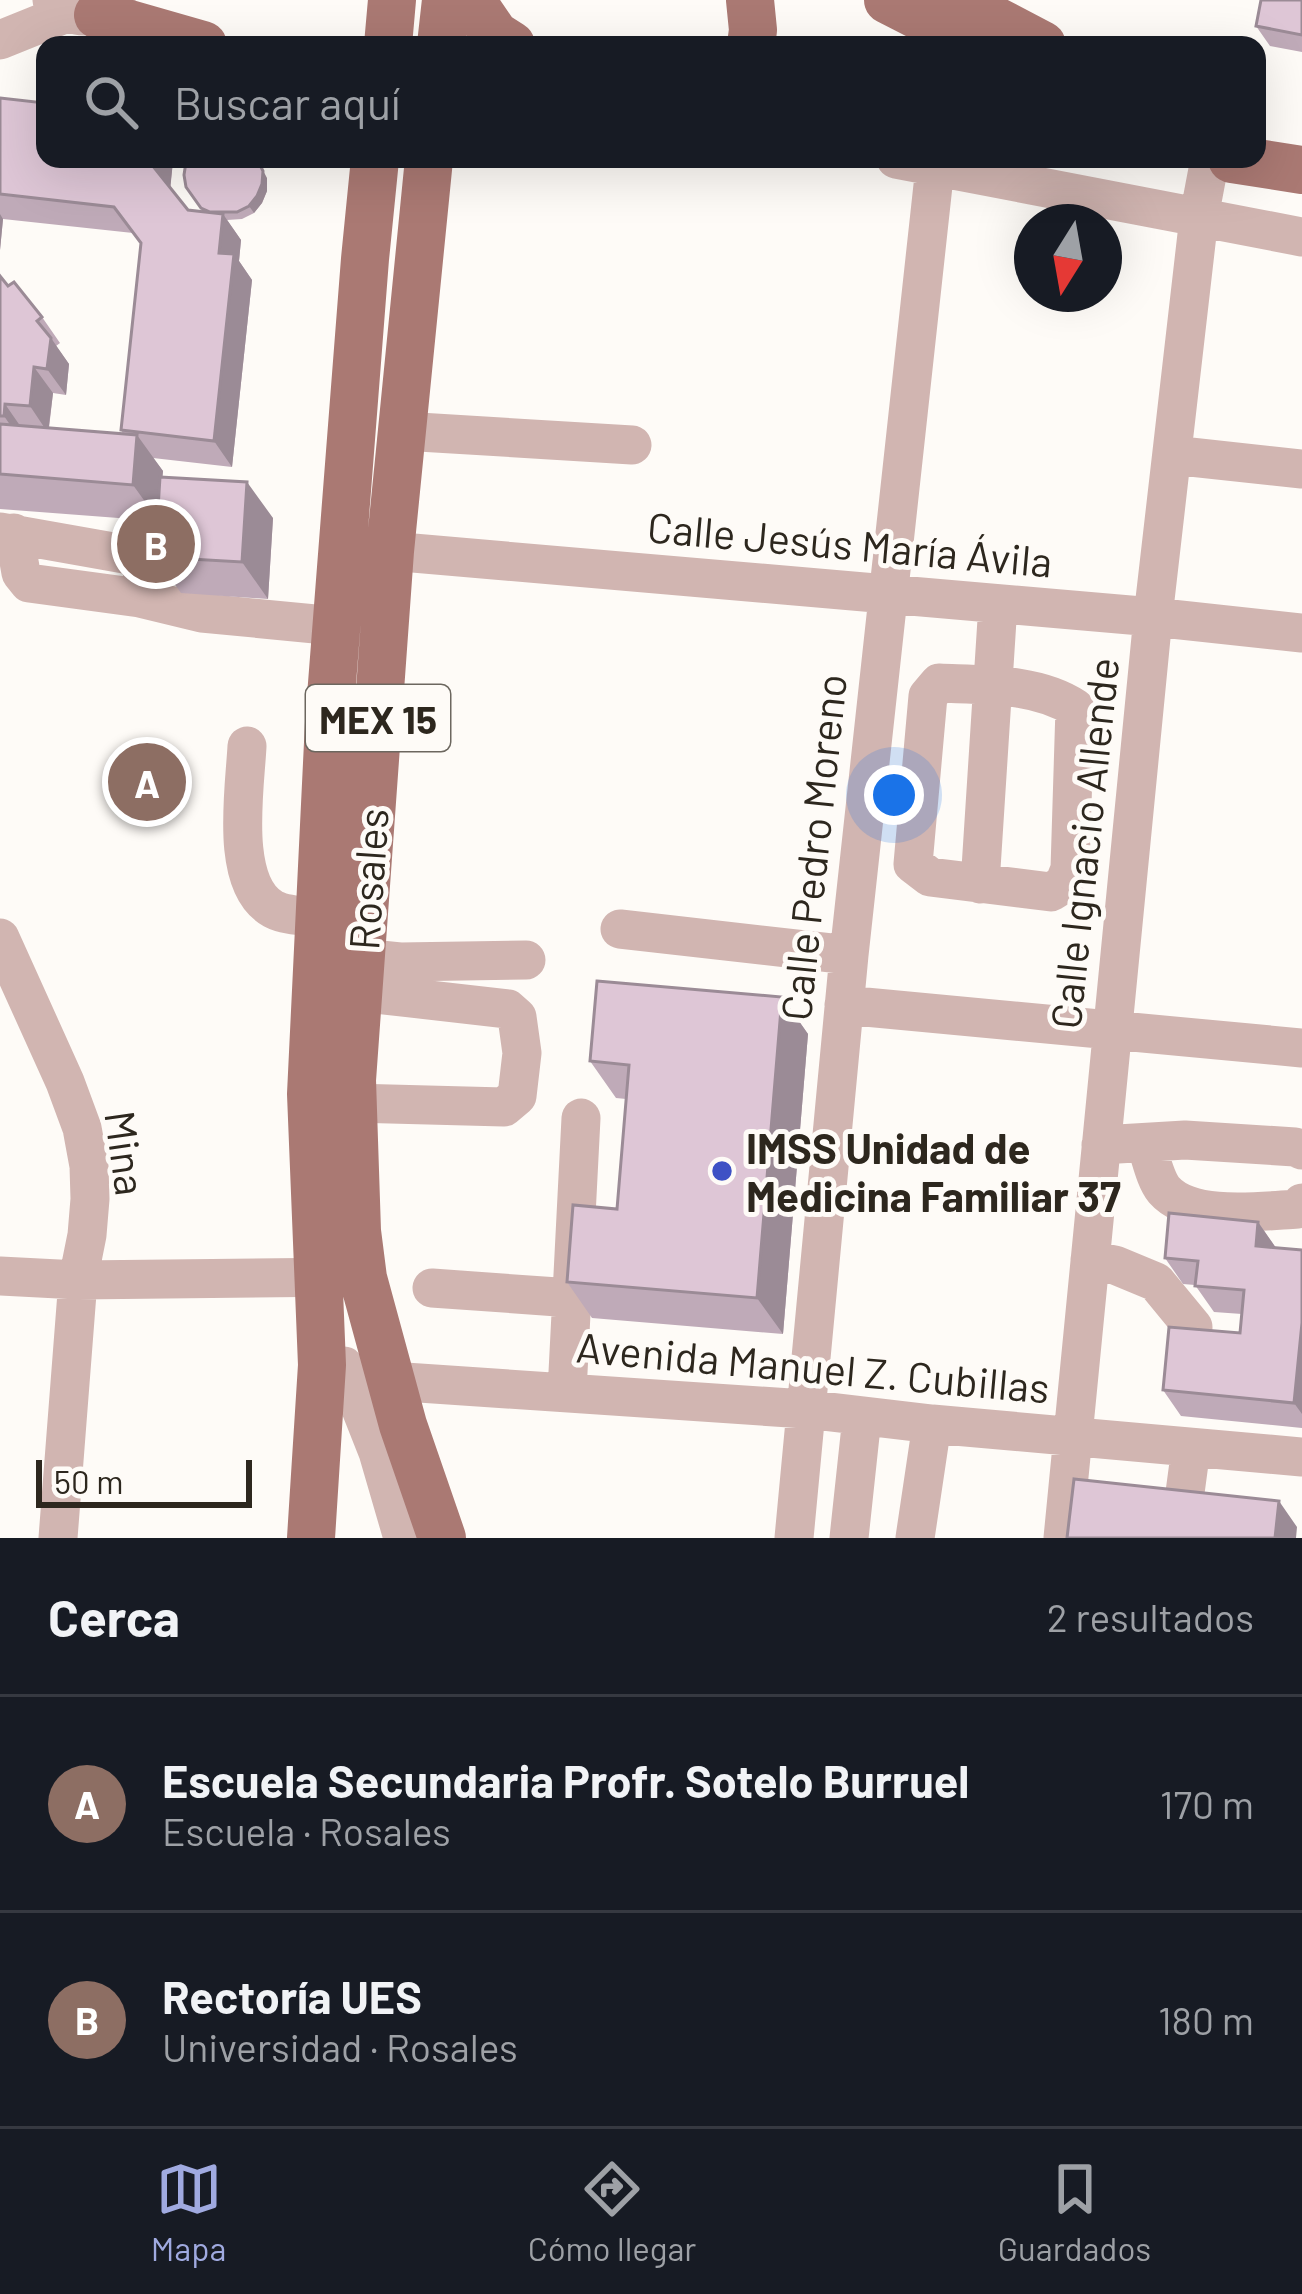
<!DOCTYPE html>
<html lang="es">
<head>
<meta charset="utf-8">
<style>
  body { margin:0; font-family:Barlow,sans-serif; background:#20242c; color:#f1f3f6 }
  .compass { position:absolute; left:1014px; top:204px; width:108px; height:108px; border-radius:50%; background:#171b24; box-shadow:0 12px 48px #0002; rotate:191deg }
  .scale { position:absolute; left:36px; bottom:30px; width:216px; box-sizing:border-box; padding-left:12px; border:6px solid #2d271e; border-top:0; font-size:33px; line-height:42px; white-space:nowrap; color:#2d271e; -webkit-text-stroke:9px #fefbf7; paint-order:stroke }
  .you { position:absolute; left:894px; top:795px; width:42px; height:42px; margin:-30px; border:9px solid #fff; border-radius:50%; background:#1a73e8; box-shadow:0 0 0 18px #1a73e833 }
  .badge { display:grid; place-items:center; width:78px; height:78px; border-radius:50%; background:#a0aae0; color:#fff; font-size:39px; font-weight:700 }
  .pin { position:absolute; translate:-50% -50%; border:6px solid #fff; box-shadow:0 3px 12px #0006 }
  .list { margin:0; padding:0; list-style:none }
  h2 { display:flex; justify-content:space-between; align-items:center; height:156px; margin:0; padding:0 48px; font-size:51px }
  h2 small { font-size:39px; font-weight:400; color:#9ea1a6 }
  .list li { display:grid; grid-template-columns:78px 1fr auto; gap:36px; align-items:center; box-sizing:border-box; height:216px; padding:0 48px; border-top:3px solid #363941 }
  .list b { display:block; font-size:45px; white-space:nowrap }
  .list p { margin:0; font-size:39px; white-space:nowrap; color:#9ea1a6 }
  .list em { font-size:39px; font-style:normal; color:#9ea1a6 }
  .icon { flex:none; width:66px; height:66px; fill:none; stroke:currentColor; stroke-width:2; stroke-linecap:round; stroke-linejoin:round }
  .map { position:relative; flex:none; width:1302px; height:1538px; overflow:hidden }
  .search { position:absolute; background:#171b24; box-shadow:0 12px 48px #0002; left:36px; right:36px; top:36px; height:132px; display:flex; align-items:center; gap:30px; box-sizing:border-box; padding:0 42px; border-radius:24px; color:#9ea1a6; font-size:45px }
  .sheet { height:588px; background:#171b24 }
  nav { display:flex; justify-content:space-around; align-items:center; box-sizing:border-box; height:168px; border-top:3px solid #363941; background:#171b24; font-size:33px; color:#9ea1a6 }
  nav a { display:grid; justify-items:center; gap:6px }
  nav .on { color:#a0aae0 }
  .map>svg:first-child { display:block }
</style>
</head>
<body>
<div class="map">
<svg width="1302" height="1538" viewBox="0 0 1302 1538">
  <rect width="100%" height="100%" fill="#fefbf7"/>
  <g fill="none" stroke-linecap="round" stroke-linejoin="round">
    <path stroke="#d1b5b1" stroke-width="39" d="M52,0c23,21 41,22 64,0
      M0,40l67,-27
      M896,159l406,78
      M402,431l230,14
      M1172,455l130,14
      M0,532l130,23c17,9 13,26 10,43
      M14,533l7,40 8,10 111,15 62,15 134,13
      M390,551l763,66 149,16
      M939,683c44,2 98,0 136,25l-5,161 -6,15 -13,8 -121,-15 -17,-13 15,-168z
      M247,746c-2,42 -18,138 26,163 13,7 32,7 47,9
      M980,884l18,-280
      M620,929l229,26
      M0,938l65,144 17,46 7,38 1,33 -3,36 -9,45 -20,258
      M361,958l39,4 126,-2
      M844,1005l458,43
      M352,1103l152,4 13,-11 5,-43 -5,-36 -9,-8 -150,-17
      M1146,1144c5,14 9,35 18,46 27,31 97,21 134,19l4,-6
      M1101,1145l84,-5 110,7 7,3
      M1090,1260l25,5 41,17 37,45
      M0,1276l78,4 270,-3
      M432,1288l140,10
      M344,1366l34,86 25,86
      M567,1392l14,-274
      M319,1402l32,-16 39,-5 415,28 127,15 370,33
      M1182,1515l9,-67
      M794,1538l55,-583 86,-788
      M849,1538l13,-121
      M915,1538l17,-114
      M1063,1538l90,-921 46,-400 11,-58"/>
    <path stroke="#aa7973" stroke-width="48" d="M471,0l24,35 16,10
      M750,0l3,30 -2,15
      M888,0l88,45
      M956,0l86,45
      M98,15l105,30
      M388,45l4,-45
      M441,45l5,-45
      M429,159l-39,392 -38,529 5,151 6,47 40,147 39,113
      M1232,159l70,11
      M311,1538l11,-173 -11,-271 18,-372 36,-463 10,-100"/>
  </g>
  <path fill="#bfaab8" d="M1302,0v52l-32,-6 -14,-20z
    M0,98l173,63 -3,27 18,22 16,2 -18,-25 81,-9v13l-5,12 -8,10 -12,6 -15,1 14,20 -2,21 13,19 -20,187 -79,-9 10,13 -1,6 111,41 -5,81 -87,-6 -26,-36 3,-36 -158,-12v-233l8,10 34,31 18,26 -4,3 13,18 -3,31 -13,-2 -4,35 74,6 -2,-4 20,-186 -8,-11 -130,-14 -3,31z
    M782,997l26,37 -25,300 -191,-16 -25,-36 50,-73 9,-110 -10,-1 -26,-37z
    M1258,1222l18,26 26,2v178l-121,-12 -18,-26 77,-57 2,-19 -28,-2 -19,-27 -12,-1 -18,-26z"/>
  <path fill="#9b8b96" d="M152,159h19l2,2 -3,30 -18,-26z
    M257,159l10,19v13l-5,12 -8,10 -5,-7z
    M0,214l3,5 -3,31z
    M223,214l18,26 -2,21 13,19 -20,187 -18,-26 5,-188z
    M51,338l18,26 -3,31 -19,-26z
    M34,367l19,26 -5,40 -18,-27z
    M5,404l18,26 -1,12 -18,-26z
    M137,435l26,36 -4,50 -26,-36z
    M247,482l26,36 -5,81 -26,-37z
    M782,997l26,37 -25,300 -26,-36z
    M1258,1222l18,26 -20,-2z
    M1302,1323v91l-8,-11z
    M1279,1501l18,26 -1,11h-21z"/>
  <path fill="#dec6d6" stroke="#9b8b96" stroke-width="3" d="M1261,0h41v35l-46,-9z
    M0,98l45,5v56h107v6l36,45 35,4 -4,39 15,1 -20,187 -93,-11 20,-187 -27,-36 -114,-13z
    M189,159h68l6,12 -1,13 -5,12 -8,10 -12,6h-27l-9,-4 -15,-21 -2,-12 2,-13z
    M0,276l8,10 6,-4 28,35 -5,4 14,17 -4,31 -13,-2 -4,39 -25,-2 -1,12h-4z
    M0,424l137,11 -4,50 -133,-11z
    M160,477l87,5 -5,80 -87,-5z
    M597,981l185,16 -25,301 -190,-16 6,-77 44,4 12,-144 -39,-4z
    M1169,1213l89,9 -2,24 46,4v73l-8,80 -131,-13 6,-63 71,6 4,-43 -49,-4 3,-25 -33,-3z
    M1074,1479l205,22 -4,37h-208z"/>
  <circle fill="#3e51c5" stroke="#fefbf7" stroke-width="4.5" cx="722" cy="1171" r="12"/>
  <g text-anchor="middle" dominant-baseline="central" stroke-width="10" stroke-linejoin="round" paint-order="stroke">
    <rect fill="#fefbf7" stroke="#6c675f" stroke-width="3" x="306" y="685" width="144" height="66" rx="9"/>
    <g font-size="39" font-weight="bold" fill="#2d271e">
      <text x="378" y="718">MEX 15</text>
    </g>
    <g font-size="42" fill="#2d271e" stroke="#fefbf7">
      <text transform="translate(850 543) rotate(5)">Calle Jesús María Ávila</text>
      <text transform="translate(1083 843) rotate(-84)">Calle Ignacio Allende</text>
      <text transform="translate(812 847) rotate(-84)">Calle Pedro Moreno</text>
      <text transform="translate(367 879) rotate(-86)">Rosales</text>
      <text transform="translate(127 1153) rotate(82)">Mina</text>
      <text transform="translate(813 1366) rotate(5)">Avenida Manuel Z. Cubillas</text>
    </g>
    <g font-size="42" font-weight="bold" fill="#2d271e" stroke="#fefbf7" text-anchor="start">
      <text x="746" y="1147">IMSS Unidad de<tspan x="746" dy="48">Medicina Familiar 37</tspan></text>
    </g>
  </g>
</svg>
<svg class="compass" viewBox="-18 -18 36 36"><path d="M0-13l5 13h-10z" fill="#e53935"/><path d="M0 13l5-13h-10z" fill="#9ea1a6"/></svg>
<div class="scale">50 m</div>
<div class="you"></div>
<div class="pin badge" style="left:147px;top:782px;background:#8d6e63">A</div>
<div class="pin badge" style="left:156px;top:544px;background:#8d6e63">B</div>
<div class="search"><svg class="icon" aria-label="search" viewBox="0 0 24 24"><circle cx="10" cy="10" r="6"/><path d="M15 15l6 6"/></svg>Buscar aquí</div>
</div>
<section class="sheet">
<h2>Cerca<small>2 resultados</small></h2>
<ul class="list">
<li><span class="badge" style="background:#8d6e63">A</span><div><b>Escuela Secundaria Profr. Sotelo Burruel</b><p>Escuela · Rosales</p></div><em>170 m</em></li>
<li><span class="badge" style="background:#8d6e63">B</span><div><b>Rectoría UES</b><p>Universidad · Rosales</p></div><em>180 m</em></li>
</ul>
</section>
<nav>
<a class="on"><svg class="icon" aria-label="map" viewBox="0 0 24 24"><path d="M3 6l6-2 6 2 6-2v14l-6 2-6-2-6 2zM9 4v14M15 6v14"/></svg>Mapa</a>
<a><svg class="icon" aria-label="directions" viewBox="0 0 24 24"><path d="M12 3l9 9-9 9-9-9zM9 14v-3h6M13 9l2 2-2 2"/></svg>Cómo llegar</a>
<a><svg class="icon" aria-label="saved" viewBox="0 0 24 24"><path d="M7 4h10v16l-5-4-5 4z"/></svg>Guardados</a>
</nav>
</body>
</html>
